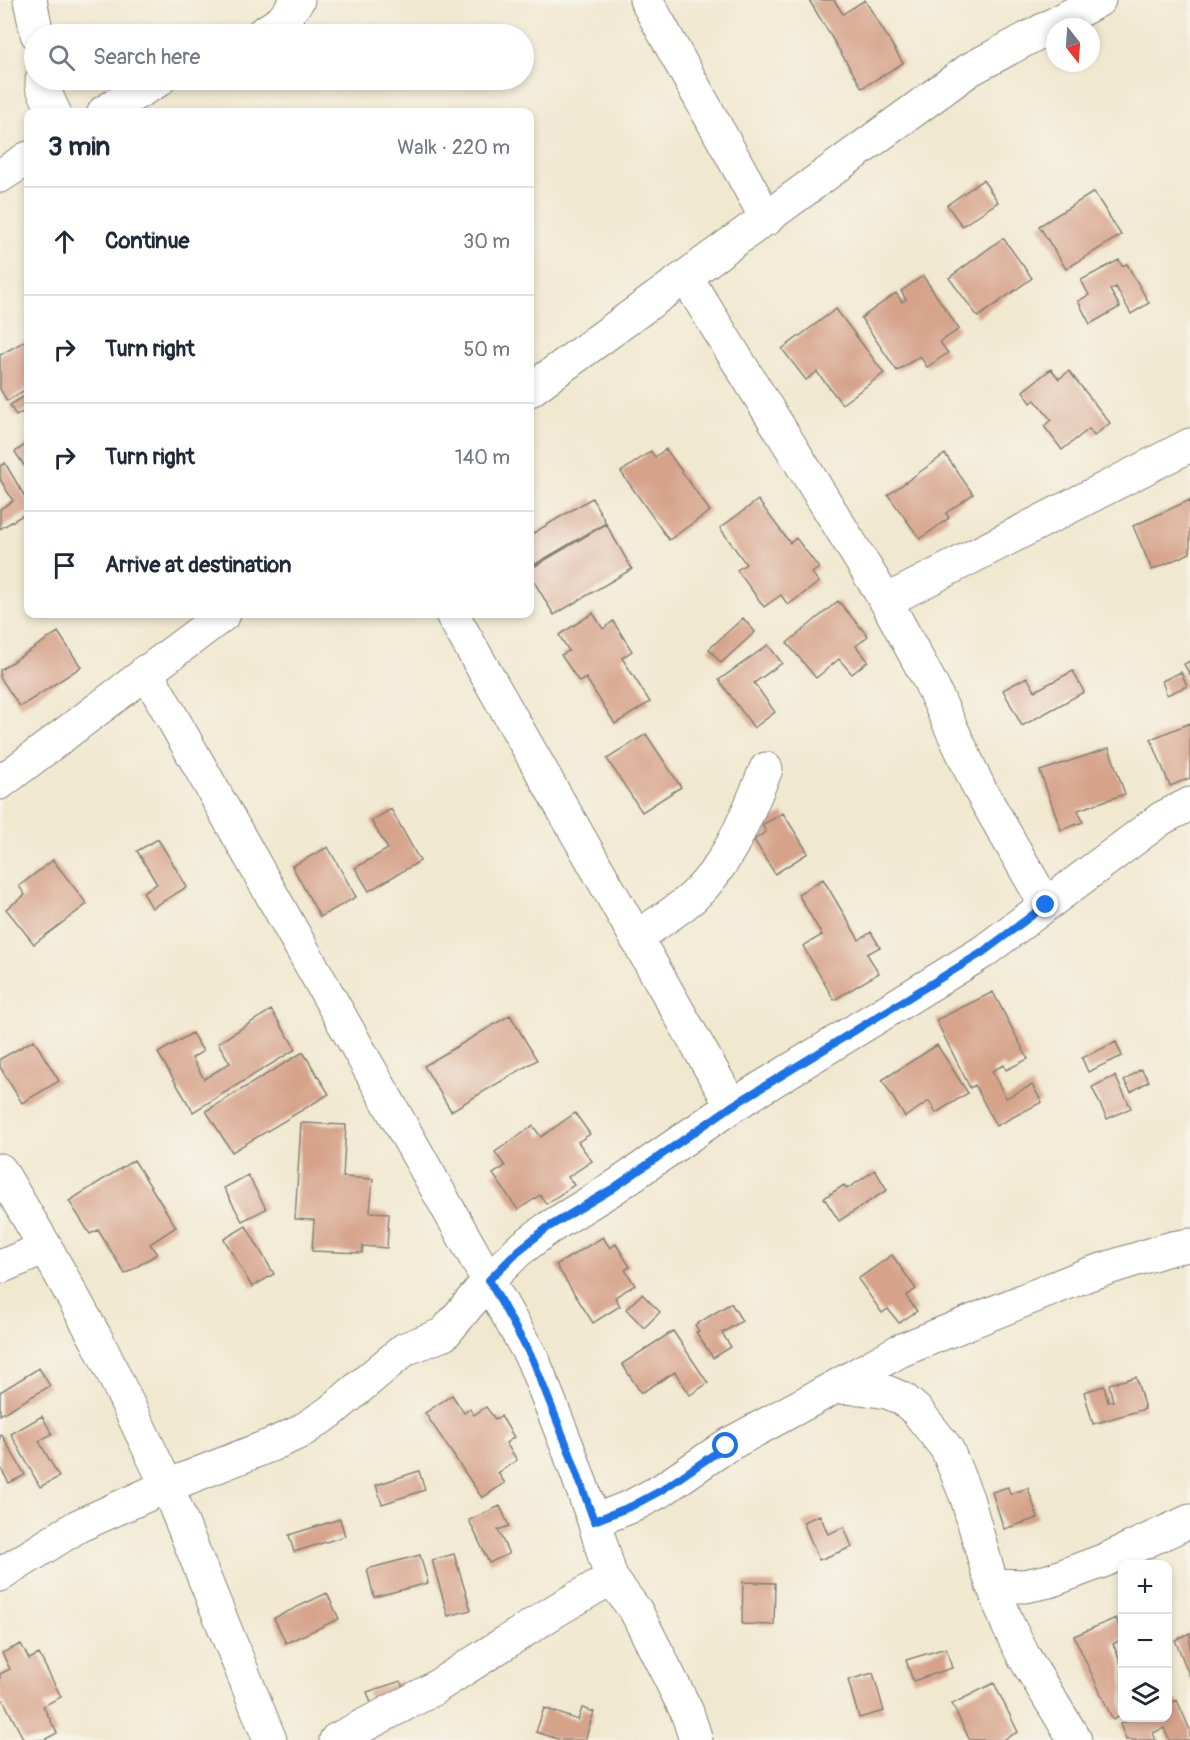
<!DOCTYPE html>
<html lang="en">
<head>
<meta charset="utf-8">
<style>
  body { margin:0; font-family:Pangolin,sans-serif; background:#f6f6f7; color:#1f2937 }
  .controls { position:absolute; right:18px; bottom:18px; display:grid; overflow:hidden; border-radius:12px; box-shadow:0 3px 9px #0003 }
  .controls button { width:54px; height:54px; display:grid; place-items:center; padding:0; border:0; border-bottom:2px solid #e0e1e3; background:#fff; color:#1f2937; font:30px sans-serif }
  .compass { position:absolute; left:1046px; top:18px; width:54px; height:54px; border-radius:50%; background:#fff; box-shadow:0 3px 9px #0003; rotate:163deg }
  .stop { position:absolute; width:18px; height:18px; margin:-14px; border:4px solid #1a73e8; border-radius:50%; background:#fff }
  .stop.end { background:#1a73e8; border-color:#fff; box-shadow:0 2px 6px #0008 }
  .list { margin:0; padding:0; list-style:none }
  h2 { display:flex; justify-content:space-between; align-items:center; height:78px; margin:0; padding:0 24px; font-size:26px }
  h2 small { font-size:20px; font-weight:400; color:#747a83 }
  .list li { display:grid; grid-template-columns:39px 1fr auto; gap:18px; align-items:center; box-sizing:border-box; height:108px; padding:0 24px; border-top:2px solid #e0e1e3 }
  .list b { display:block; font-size:22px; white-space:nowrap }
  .list em { font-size:20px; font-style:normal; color:#747a83 }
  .icon { flex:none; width:33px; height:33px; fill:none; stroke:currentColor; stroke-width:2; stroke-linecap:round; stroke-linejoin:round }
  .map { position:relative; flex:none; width:1190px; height:1740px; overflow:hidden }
  .search { position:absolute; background:#fff; box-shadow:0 3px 9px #0003; left:24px; top:24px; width:510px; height:66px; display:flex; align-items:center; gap:15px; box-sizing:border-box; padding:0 21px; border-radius:33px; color:#747a83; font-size:22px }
  .panel { position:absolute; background:#fff; box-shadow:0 3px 9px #0003; left:24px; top:108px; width:510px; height:510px; border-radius:12px }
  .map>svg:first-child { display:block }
</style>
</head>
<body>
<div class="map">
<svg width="1190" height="1740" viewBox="0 0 1190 1740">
  <rect width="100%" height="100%" fill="#f7f3e8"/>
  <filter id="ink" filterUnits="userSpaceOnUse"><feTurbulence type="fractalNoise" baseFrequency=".0167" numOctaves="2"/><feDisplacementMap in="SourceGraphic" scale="12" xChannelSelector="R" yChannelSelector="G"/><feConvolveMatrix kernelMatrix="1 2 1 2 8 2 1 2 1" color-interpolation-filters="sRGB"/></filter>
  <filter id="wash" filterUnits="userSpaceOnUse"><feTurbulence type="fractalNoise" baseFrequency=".008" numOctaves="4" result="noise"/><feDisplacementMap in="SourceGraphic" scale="24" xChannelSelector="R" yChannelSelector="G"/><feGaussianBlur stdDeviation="1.35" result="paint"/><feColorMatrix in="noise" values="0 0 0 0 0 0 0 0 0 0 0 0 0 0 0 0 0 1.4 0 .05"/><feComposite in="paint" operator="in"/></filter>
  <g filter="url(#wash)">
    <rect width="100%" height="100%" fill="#f1e8d0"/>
    <g id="blocks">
      <path fill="#d6a28a" d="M809,0h25l9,14 22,-14 38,63 -41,25z
        M983,180l15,22 -36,24 -15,-21z
        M1094,192l27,43 -55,34 -27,-43z
        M1003,238l29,40 -54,39 -29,-39z
        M1119,260l3,6 5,-2 22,39 -18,11 -15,-27 -6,3 10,17 -30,17 -12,-23 11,-6 -8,-15z
        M923,276l36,53 -19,13 8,11 -21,14 -7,-11 -23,15 -36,-53 35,-25 6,9 4,-3 -5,-8z
        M836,309l48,64 -42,31 -25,-32 -11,8 -24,-31z
        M28,339v49l-21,13 -7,-12v-34z
        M1051,369l8,10 10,-8 41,52 -16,13 -5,-7 -27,21 -18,-24 7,-6 -16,-20 -4,3 -8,-12z
        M28,394v15l-12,7 -6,-11z
        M28,443v28l-13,-19z
        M666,449l44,62 -41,29 -48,-68 30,-21 4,6z
        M945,454l28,40 -27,19 3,5 -29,21 -32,-44z
        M5,463l23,39v10l-28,17v-20l13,-8 -13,-22v-13z
        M592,498l14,25 -76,44v-32z
        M758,500l32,43 6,-5 23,30 -7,5 7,9 -31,23 -7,-10 -17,12 -27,-37 9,-6 -26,-36z
        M1190,500v53l-38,17 -19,-44z
        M606,524l26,45 -78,46 -24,-40v-6z
        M838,601l30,35 -12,10 12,15 -16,13 -13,-15 -23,19 -29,-35z
        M593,613l10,16 10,-8 19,30 -10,7 28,44 -35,22 -29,-46 -7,4 -18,-27 8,-4 -10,-16z
        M44,614h14l-10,6z
        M743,618l12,14 -34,31 -12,-14z
        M58,632l23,35 -61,40 -20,-30v-7z
        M768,645l14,18 -28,20 21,29 -21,16 -35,-48z
        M1190,661v14l-6,-11z
        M1073,671l11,21 -62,34 -19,-36 24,-13 8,14z
        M1181,672l6,14 -20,9 -5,-14z
        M1190,723v55l-20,8 -19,-47z
        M646,734l35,53 -39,25 -35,-53z
        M1109,748l16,46 -47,16 5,12 -22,8 -21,-59z
        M391,809l29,52 -51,30 -14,-23 33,-19 -17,-28z
        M783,813l25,40 -33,21 -21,-34 12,-8 -4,-7z
        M158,839l29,48 -35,21 -9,-16 14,-8 -20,-33z
        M328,847l28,50 -36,20 -28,-51z
        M53,860l34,44 -53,40 -28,-35 19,-14 -6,-9z
        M823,879l36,61 12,-8 9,15 -13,7 12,19 -45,27 -31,-54 19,-11 -24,-41z
        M993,992l35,67 -22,11 -2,-5 -12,6 14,27 26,-13 10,17 -46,24 -21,-41 -5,3 -34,-68z
        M271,1010l25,39 -103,63 -35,-59 34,-20 11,18 -11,7 12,21 26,-16 -12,-20z
        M510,1015l27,45 -86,51 -27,-45z
        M34,1040l25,41 -37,22 -22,-36v-8z
        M1116,1042l6,14 -34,16 -6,-14z
        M937,1045l31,48 -32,20 -7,-12 -24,16 -23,-37z
        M303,1052l26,42 -97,58 -26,-41z
        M1141,1069l8,12 -18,11 -7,-11z
        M1115,1076l16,32 -24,11 -15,-32z
        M575,1113l15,21 -12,8 14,19 -24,16 6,8 -28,19 -6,-9 -22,15 -25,-36 12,-8 -10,-14 38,-26 8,11z
        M301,1123l45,2 -3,52 30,2 -3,33 19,1 -2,35 -24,-2 -1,7 -50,-2 2,-31 -19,-1z
        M134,1160l42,67 -26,17 7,10 -32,20 -27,-44 -8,4 -21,-33z
        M875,1170l12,20 -48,31 -15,-23 20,-13 3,4z
        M248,1175l18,34 -24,12 -18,-33z
        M246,1226l28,48 -22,13 -28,-48z
        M603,1237l7,11 6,-4 14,23 -5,3 10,15 -20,12 5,9 -27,17 -37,-58z
        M892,1255l24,34 -10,7 11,15 -18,12 -11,-14 -6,4 -24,-34z
        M642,1294l18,18 -16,16 -18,-19z
        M731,1303l11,18 -20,12 9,14 -18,11 -17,-26 3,-1 -4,-6z
        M673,1331l35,52 -18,12 -15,-23 -34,21 -19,-29z
        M39,1368l11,18 -50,29v-23z
        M1136,1377l9,32 -52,15 -9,-32 20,-6 4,16 5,-1 -4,-17z
        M452,1395l12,18 6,-4 4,6 12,-8 9,12 6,-3 13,21 -8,6 11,17 -19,13 7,10 -23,15 -57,-85z
        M42,1416l10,18 -13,7 20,36 -19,10 -29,-53z
        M2,1435l23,40 -16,8 -9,-16v-31z
        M419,1471l6,19 -43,14 -6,-19z
        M1008,1487l2,7 18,-6 10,30 -34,11 -12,-37z
        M500,1506l9,20 -11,4 11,24 -20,9 -20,-43z
        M820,1515l8,19 16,-7 8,20 -33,13 -16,-38z
        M340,1519l5,17 -51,16 -5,-17z
        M454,1554l17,56 -23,6 -16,-56z
        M420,1555l8,28 -54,14 -7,-28z
        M743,1582l32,1 -1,42 -32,-1z
        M327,1593l12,26 -53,24 -12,-25z
        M1116,1618l6,15v6l-9,5 9,21v50l-9,5 -39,-84z
        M1190,1633v44l-15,-37z
        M21,1644l8,15 10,-5 22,43 -18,9 14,27 -13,7h-20l-21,-40 -3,1v-27l10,-5 -8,-16z
        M946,1648l6,20 -39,13 -7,-21z
        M873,1673l11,38 -25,7 -11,-38z
        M401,1681l7,23 -33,10 -8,-22z
        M994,1683l24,49 -16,8h-32l-18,-36z
        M1177,1700l13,30v10h-21l-5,-12 -11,5 3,7h-30l-6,-16 16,-6h32v-14z
        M544,1708l34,12 4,-12 12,4 -9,28h-24l-25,-8z"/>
    </g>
  </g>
  <g filter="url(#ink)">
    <use href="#blocks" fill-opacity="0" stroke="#868276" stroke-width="1.5"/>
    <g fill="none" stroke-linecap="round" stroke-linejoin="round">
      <g stroke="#868276" stroke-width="35">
        <path id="minor" d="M30,0l7,34
          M646,0l121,219
          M262,34l20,-13 16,-21
          M42,80v6l12,26
          M104,112l55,-32
          M0,176l28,-18
          M686,277l200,324 45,83 48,104 67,117
          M530,390l439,-320 130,-70
          M886,601l304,-156
          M452,614l280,492
          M146,671l387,689 36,91 25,70 17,57 25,33 51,101 9,28
          M0,783l224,-169
          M636,938c19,-14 40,-26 57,-41 37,-34 54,-83 73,-128
          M0,1170l46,78 53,96 68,142 103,254
          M0,1267l46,-19
          M835,1387l26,1 26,4 16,7 14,12 30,38 20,49 22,77 19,50 15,30 52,85
          M594,1521l38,-15 30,-16 64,-44 109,-59 64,-36 190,-77 83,-26 18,-3
          M0,1575l78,-49 89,-40 104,-41 29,-13 30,-20 75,-63 39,-15 45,-54 29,-29 29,-22 65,-40 120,-83 251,-154 179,-134 28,-14
          M992,1585l32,1 25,-5 56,-21 85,-39
          M336,1740l92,-48 127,-81 56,-33"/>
      </g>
      <use href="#minor" stroke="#fff" stroke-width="33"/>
    </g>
  </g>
  <g fill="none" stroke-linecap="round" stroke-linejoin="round" filter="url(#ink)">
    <path stroke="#1a73e8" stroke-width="8" d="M726,1446l-64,44 -30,16 -38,15 -25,-70 -36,-91 -44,-80 29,-29 29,-23 65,-39 120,-83 251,-154 63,-47"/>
  </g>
</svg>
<div class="controls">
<button>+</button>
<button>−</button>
<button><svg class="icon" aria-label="layers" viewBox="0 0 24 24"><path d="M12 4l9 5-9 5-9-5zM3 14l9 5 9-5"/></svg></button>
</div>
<svg class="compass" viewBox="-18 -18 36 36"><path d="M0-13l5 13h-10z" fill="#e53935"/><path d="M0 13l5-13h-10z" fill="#747a83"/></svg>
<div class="stop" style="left:726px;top:1446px"></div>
<div class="stop end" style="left:1046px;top:905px"></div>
<div class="search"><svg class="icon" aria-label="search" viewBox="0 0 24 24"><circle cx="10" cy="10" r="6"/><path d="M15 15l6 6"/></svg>Search here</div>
<section class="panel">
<h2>3 min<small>Walk · 220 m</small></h2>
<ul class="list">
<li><svg class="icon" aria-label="ahead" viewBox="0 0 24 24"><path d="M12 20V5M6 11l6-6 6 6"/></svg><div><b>Continue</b></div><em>30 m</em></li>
<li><svg class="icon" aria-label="right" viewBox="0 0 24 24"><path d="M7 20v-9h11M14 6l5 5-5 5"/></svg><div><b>Turn right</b></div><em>50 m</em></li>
<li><svg class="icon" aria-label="right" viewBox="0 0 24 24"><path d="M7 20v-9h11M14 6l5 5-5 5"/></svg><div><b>Turn right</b></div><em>140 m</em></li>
<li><svg class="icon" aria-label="arrive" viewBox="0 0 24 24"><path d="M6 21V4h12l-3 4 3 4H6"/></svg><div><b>Arrive at destination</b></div></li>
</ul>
</section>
</div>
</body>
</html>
